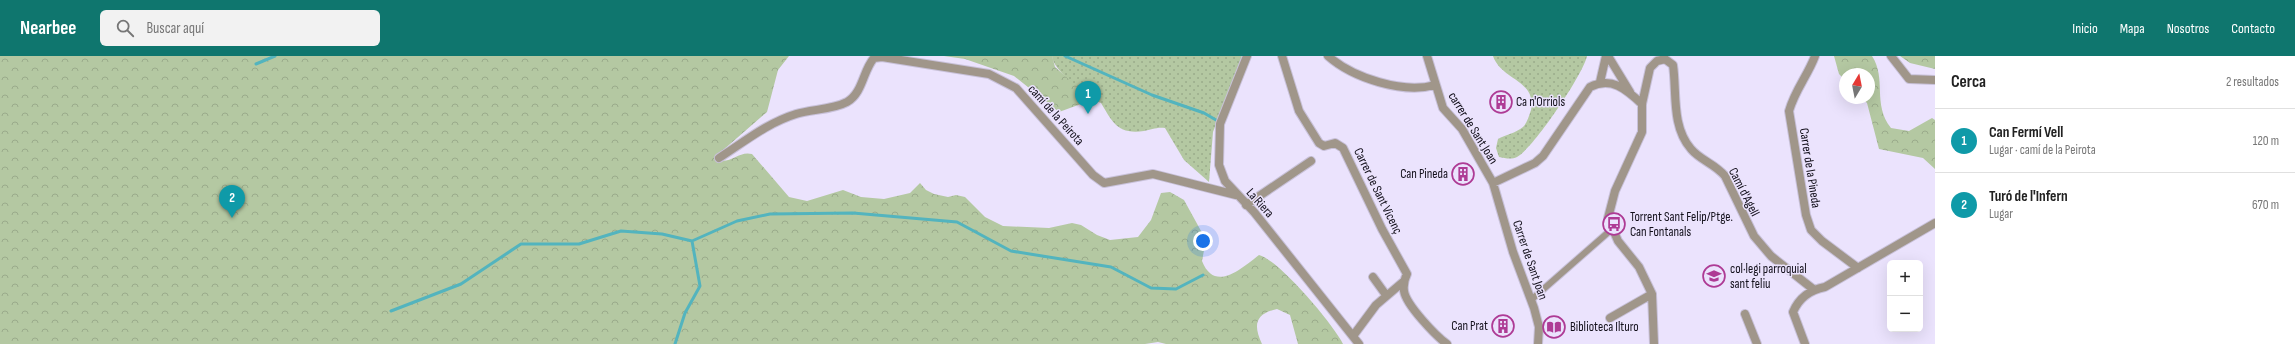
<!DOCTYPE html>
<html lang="es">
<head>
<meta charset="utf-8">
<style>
  body { margin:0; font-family:"Sofia Sans Condensed",sans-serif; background:#f2f2f2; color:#222 }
  .controls { position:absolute; right:12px; bottom:12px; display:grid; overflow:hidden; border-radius:6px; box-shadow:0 4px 16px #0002 }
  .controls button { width:36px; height:36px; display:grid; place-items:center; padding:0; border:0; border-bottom:1px solid #e0e0e0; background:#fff; color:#222; font:20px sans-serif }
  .compass { position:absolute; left:1839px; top:12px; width:36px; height:36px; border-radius:50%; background:#fff; box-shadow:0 4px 16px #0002; rotate:10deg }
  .you { position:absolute; left:1203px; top:185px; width:14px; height:14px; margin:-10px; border:3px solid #fff; border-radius:50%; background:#1a73e8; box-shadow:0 0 0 6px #1a73e833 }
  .badge { display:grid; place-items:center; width:26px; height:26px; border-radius:50%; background:#0f766e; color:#fff; font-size:13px; font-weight:700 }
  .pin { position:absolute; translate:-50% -33px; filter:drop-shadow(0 1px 2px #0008) }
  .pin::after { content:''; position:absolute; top:21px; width:14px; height:12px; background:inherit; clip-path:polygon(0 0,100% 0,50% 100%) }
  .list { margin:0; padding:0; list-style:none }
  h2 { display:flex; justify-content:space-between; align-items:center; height:52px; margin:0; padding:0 16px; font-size:17px }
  h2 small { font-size:13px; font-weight:400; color:#767676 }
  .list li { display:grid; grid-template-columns:26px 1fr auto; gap:12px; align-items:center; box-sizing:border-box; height:64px; padding:0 16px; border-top:1px solid #e0e0e0 }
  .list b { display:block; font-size:15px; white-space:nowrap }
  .list p { margin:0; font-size:13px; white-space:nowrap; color:#767676 }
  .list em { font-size:13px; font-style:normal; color:#767676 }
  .icon { flex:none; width:22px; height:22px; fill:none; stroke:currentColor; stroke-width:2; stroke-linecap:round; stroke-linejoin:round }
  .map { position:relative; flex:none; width:1935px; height:288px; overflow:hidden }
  header { display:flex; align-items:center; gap:24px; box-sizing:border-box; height:56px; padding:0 20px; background:#0f766e; color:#fff }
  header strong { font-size:19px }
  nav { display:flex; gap:22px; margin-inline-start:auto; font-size:14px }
  .search { width:280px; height:36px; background:#f2f2f2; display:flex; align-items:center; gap:10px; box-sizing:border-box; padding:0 14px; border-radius:6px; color:#767676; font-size:15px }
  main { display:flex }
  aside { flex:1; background:#fff }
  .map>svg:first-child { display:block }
</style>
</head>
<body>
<header>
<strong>Nearbee</strong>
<div class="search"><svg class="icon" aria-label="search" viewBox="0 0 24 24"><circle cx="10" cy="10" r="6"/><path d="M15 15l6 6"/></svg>Buscar aquí</div>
<nav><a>Inicio</a><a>Mapa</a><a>Nosotros</a><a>Contacto</a></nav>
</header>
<main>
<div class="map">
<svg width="1935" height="288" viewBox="0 0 1935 288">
  <defs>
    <pattern id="grass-dots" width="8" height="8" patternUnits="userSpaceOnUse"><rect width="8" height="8" fill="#b4c8a2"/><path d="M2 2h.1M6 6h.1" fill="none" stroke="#9aab8b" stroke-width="1.8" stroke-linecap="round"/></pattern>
    <pattern id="forest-crowns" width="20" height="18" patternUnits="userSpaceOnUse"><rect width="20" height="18" fill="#b4c8a2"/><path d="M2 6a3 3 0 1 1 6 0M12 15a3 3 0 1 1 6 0" fill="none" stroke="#9aab8b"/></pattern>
  </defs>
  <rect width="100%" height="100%" fill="#ebe3fd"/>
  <path fill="url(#grass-dots)" d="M1052,0h190l-29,76 -4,50 -25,-22 -19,-32c-9,-1 -14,2 -21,3 -27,4 -32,-10 -43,-28 -12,-3 -49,-34 -49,-47z
    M1493,0h94c-3,17 -54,93 -70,101 -6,3 -12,1 -18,0l-3,-9 2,-9c7,-4 18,-6 25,-12 4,-4 6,-11 8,-17 6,-30 -30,-30 -38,-54z"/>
  <path fill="url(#forest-crowns)" d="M0,0h789l-11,14 -11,42 -53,46c15,9 24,-8 38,-4l37,43 18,4 36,-11 18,7 23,2 26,-6 10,-10 6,7 8,4 14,3 8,-2 9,2 20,20 18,9 46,2 23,-5 9,2 16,10 13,5 28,-3 13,-17 10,-27 9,-1 14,8 22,40 -4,21c13,33 41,6 57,-6 20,5 74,69 84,89h-45l-8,-29 -13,-6c-22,5 -24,16 -15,35h-96l-8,-2 -13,2h-1145z
    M944,0h108l3,11 37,33 -33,12 -45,-36 -49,-17z
    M1834,0h38c15,23 0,48 19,72l18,3 23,-13 3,2v49l-12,-11 -44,-9 -12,-46 -5,-5h7v-24h-24v6l-6,-6z
    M1900,0h35v13l-25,-6z"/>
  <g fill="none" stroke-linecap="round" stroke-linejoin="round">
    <path stroke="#53b4be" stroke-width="3" d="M1065,0l87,39 52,18 12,7
      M256,8l19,-8
      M391,255l70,-27 60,-40h58l42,-13 41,3 30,7 45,-20 33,-7 83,-1 104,9 54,29 100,16 40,21 25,1 27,-14
      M675,288l10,-31 15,-27 -8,-45"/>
    <g stroke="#c8c1d9" stroke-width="8">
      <path id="pedestrian" d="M1531,244l81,-71"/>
    </g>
    <g stroke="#c8c1d9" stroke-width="10">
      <path id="minor" d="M1247,0l-27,68 -1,41 6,16 29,31 105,132
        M1282,0l17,55 20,32 5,3 11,-3 8,5 39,81 25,45c-3,6 -4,10 -3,17 2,14 32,45 43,53
        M1328,0c25,22 75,38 107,29
        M1427,0l16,52 19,21 31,54 20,69 21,56 5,19 -1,17
        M1608,0l22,36
        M1815,0c-7,19 -20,34 -26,55l17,104 5,15 11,11 36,27
        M1891,0l18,23 26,1
        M1600,26l6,-26
        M719,102c25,-16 48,-35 77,-44 16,-5 36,-4 51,-12 16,-9 16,-32 27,-44l8,-1 107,17 27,14 77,87 11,8 49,-9 83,21
        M1493,127l42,-20 8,-7 47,-69c21,-11 36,2 52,17
        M1246,149l65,-44
        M1373,221l13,18
        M1745,258l12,30
        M1610,262l42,-24
        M1353,280l23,-31 27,-23
        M1654,288l-2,-50 -13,-27 -21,-26 -10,-23 7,-27 27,-59v-28l8,-36 7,-7 8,-2 8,6c4,27 -2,61 18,84 9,11 24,15 34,27l29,60 17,20 42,33
        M1805,288l-12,-32c6,-14 16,-22 32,-25l110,-64"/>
    </g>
    <use href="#pedestrian" stroke="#a0968a" stroke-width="6"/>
    <use href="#minor" stroke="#a0968a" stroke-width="8"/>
  </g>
  <defs>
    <g id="building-ring" transform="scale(1.15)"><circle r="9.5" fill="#ebe3fd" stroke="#ae3b95" stroke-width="1.5"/><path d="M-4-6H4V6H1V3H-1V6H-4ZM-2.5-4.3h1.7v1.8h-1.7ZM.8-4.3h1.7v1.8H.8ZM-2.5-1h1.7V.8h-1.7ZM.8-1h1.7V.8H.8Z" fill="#ae3b95"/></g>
    <g id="bus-ring" transform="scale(1.15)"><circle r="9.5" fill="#ebe3fd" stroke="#ae3b95" stroke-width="1.5"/><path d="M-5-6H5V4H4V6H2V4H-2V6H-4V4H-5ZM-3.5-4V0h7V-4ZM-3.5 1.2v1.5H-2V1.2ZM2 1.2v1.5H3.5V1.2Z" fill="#ae3b95"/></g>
    <g id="school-ring" transform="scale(1.15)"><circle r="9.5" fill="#ebe3fd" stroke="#ae3b95" stroke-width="1.5"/><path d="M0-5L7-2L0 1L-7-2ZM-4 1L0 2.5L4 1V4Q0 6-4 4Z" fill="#ae3b95"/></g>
    <g id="library-ring" transform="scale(1.15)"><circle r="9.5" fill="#ebe3fd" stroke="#ae3b95" stroke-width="1.5"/><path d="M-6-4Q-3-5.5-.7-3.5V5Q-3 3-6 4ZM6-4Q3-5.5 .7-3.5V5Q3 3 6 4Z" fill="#ae3b95"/></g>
  </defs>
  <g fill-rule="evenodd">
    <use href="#building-ring" x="1501" y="46"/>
    <use href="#building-ring" x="1463" y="118"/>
    <use href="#bus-ring" x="1614" y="168"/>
    <use href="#school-ring" x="1714" y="220"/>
    <use href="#building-ring" x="1503" y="270"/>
    <use href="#library-ring" x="1554" y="271"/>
  </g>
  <g text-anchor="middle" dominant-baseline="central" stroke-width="3" stroke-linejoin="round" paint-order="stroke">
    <g font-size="13" fill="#120f1a" stroke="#ebe3fd" text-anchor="start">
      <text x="1516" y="46">Ca n'Orriols</text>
      <text x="1448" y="118" text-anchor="end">Can Pineda</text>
      <text x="1630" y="161">Torrent Sant Felip/Ptge.<tspan x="1630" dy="15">Can Fontanals</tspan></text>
      <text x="1730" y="213">col·legi parroquial<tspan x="1730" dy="15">sant feliu</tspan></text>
      <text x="1488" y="270" text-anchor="end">Can Prat</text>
      <text x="1570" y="271">Biblioteca Ilturo</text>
    </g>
    <g font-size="13" fill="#120f1a" stroke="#ebe3fd">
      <text transform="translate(1056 59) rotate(48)">camí de la Peirota</text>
      <text transform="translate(1473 72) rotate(58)">carrer de Sant Joan</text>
      <text transform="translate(1810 112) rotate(81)">Carrer de la Pineda</text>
      <text transform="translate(1378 135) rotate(64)">Carrer de Sant Vicenç</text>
      <text transform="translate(1744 136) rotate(63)">Camí d'Agell</text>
      <text transform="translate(1260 147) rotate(48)">La Riera</text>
      <text transform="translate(1530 204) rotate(71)">Carrer de Sant Joan</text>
    </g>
  </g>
</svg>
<div class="controls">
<button>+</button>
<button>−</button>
</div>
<svg class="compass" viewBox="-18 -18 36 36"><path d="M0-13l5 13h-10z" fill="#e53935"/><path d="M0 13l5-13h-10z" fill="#767676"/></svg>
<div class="you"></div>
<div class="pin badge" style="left:1088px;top:58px;background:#0f9aa8">1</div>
<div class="pin badge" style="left:232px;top:162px;background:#0f9aa8">2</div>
</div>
<aside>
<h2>Cerca<small>2 resultados</small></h2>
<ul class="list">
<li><span class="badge" style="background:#0f9aa8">1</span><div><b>Can Fermí Vell</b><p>Lugar · camí de la Peirota</p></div><em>120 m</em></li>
<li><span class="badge" style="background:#0f9aa8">2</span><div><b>Turó de l'Infern</b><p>Lugar</p></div><em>670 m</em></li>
</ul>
</aside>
</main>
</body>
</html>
